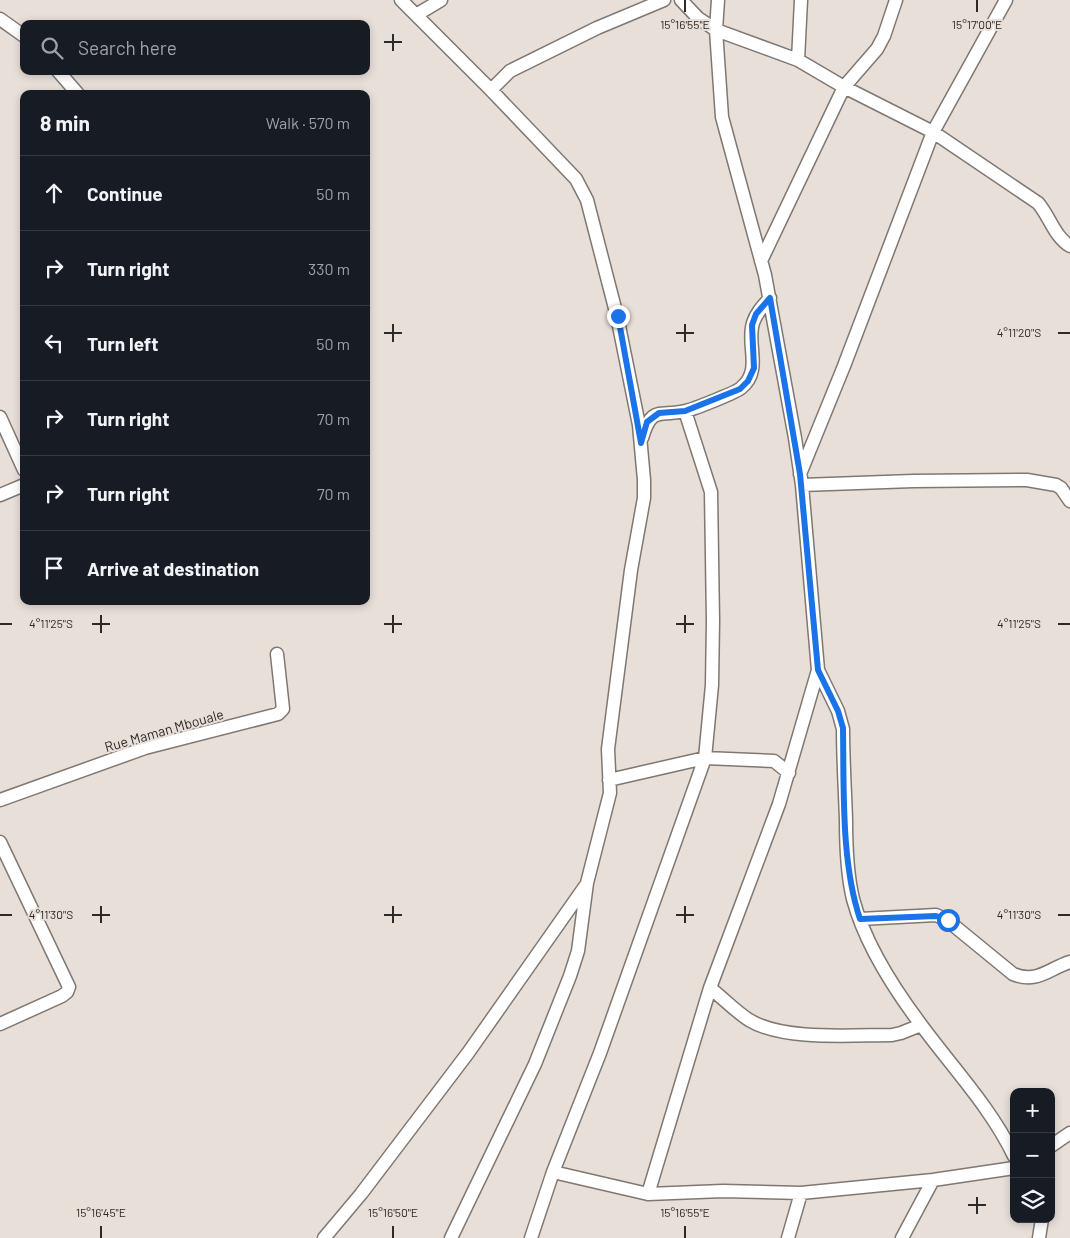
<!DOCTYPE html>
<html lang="en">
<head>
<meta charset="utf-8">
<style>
  body { margin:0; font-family:Barlow,sans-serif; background:#242831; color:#f1f3f6 }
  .controls { position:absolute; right:15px; bottom:15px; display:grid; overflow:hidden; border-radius:10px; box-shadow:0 2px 8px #0003 }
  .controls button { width:45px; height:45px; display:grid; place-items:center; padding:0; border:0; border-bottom:1px solid #363941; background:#171b24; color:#f1f3f6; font:25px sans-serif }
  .stop { position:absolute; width:15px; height:15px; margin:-11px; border:4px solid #1a73e8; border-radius:50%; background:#fff }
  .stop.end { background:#1a73e8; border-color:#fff; box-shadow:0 1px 5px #0008 }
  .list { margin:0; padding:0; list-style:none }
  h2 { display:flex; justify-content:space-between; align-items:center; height:65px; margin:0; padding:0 20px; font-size:21px }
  h2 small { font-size:16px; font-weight:400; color:#9ea1a6 }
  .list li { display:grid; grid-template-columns:32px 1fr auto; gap:15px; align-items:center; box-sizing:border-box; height:75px; padding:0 20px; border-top:1px solid #363941 }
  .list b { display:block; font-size:19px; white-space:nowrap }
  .list em { font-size:16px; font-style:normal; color:#9ea1a6 }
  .icon { flex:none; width:28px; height:28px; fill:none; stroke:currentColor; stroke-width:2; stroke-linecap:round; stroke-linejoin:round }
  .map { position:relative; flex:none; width:1070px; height:1238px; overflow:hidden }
  .search { position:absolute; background:#171b24; box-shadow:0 2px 8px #0003; left:20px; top:20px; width:350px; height:55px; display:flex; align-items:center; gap:12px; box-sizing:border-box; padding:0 18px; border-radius:10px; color:#9ea1a6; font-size:19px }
  .panel { position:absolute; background:#171b24; box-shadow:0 2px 8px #0003; left:20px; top:90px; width:350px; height:515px; border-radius:10px }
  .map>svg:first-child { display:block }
</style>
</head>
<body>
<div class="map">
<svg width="1070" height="1238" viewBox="0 0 1070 1238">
  <rect width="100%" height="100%" fill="#e8dfd9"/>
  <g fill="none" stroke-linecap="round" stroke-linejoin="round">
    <g stroke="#7f7771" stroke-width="15">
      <path id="minor" d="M401,0l90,90 85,89 11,21 30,116 22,109 5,55v18l-13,72 -23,179 2,44 -23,90 -9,68 -8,25 -35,88 -84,174
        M681,0l17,18 18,12 82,30 46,27 89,45 105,71c12,14 16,33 32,43
        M718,0l-2,30 6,87 43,158 30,163 7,47 16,185 20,41 5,18c0,30 2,60 3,91 0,26 1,54 7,79 12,45 41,90 69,127 31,42 69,82 92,130
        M416,15l25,-15
        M0,19l24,17
        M798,60l3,-60
        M58,71l20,23
        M491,90l19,-19 87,-43 67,-28
        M761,261l83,-174 33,-38 7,-13 12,-36
        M0,417l24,53
        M642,438c10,-33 17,-21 43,-27 7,-1 52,-19 56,-23 22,-18 5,-43 12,-65 3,-10 10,-17 17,-25
        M800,474l44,-108 89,-234 73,-132
        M802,485l111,-4 114,-1 29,5 5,3 9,13
        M0,495l24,-10
        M609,780l96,-22 69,3 15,12
        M0,800l145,-52 133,-34 5,-5 -6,-55
        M0,842l69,145 -2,5 -5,4 -62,28
        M860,919l76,-4 11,5 66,54c24,10 35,-5 57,-12
        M710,988c13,10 25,23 39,32 35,21 102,15 143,15l9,-2 20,-8
        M1051,1146l19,-13
        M553,1172l95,22 75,-3 78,2 132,-13 81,-12
        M648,1194l62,-206 69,-184 39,-134
        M324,1238l37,-44 107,-141 118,-168
        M531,1238l22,-66 47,-119 105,-295 7,-73 1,-64 -2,-129 -26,-81
        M788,1238l13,-45
        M902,1238l31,-58
        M1039,1238l3,-19"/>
    </g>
    <use href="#minor" stroke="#fff" stroke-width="12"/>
  </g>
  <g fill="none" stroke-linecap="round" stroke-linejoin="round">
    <path stroke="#1a73e8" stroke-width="6" d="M618,316l23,127 6,-21 12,-9 26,-2 55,-22 8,-8 6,-13 -2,-43 4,-11 14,-16 30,176 18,196 20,41 5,17c1,61 -2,134 17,191l76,-3 12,4"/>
  </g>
  <path fill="none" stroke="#2d2927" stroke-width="2" d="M685,0v12M977,0v12M393,34v17M384,42h18M393,324v18M685,324v18M384,333h18M676,333h18M1058,333h12M101,615v18M393,615v18M685,615v18M0,624h12M92,624h18M384,624h18M676,624h18M1058,624h12M101,906v17M393,906v17M685,906v17M0,915h12M92,915h18M384,915h18M676,915h18M1058,915h12M977,1197v17M968,1205h18M101,1226v12M393,1226v12M685,1226v12"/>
  <g text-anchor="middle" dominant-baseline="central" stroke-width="4" stroke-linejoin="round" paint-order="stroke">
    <g font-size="14" fill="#2d2927" stroke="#e8dfd9">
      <text transform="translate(164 730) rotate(-16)">Rue Maman Mbouale</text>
    </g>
  </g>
  <g font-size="12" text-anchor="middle" fill="#2d2927" stroke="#e8dfd9" stroke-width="4" stroke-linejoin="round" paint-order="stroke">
    <text x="685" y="29">15°16'55"E</text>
    <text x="977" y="29">15°17'00"E</text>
    <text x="1019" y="337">4°11'20"S</text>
    <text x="51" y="628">4°11'25"S</text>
    <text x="1019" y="628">4°11'25"S</text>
    <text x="51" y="919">4°11'30"S</text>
    <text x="1019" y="919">4°11'30"S</text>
    <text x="101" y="1217">15°16'45"E</text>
    <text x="393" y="1217">15°16'50"E</text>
    <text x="685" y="1217">15°16'55"E</text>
  </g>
</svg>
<div class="controls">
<button>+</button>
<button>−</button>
<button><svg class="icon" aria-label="layers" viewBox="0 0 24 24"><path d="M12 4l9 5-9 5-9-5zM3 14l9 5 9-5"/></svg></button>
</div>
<div class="stop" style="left:948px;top:920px"></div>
<div class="stop end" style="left:618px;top:316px"></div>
<div class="search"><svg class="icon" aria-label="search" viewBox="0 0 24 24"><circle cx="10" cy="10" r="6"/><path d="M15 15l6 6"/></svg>Search here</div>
<section class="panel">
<h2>8 min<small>Walk · 570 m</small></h2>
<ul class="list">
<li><svg class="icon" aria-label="ahead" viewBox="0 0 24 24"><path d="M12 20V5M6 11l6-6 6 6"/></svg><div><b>Continue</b></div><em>50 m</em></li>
<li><svg class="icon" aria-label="right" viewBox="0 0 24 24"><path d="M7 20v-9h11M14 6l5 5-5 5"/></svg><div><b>Turn right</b></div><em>330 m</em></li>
<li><svg class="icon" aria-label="left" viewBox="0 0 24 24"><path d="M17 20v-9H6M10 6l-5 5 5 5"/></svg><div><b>Turn left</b></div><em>50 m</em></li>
<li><svg class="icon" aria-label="right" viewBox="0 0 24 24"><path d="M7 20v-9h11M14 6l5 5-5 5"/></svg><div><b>Turn right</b></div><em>70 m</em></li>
<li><svg class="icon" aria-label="right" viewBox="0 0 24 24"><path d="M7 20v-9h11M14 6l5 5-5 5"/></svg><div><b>Turn right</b></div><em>70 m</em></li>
<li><svg class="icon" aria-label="arrive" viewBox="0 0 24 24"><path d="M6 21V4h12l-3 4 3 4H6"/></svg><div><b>Arrive at destination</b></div></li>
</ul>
</section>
</div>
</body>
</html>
